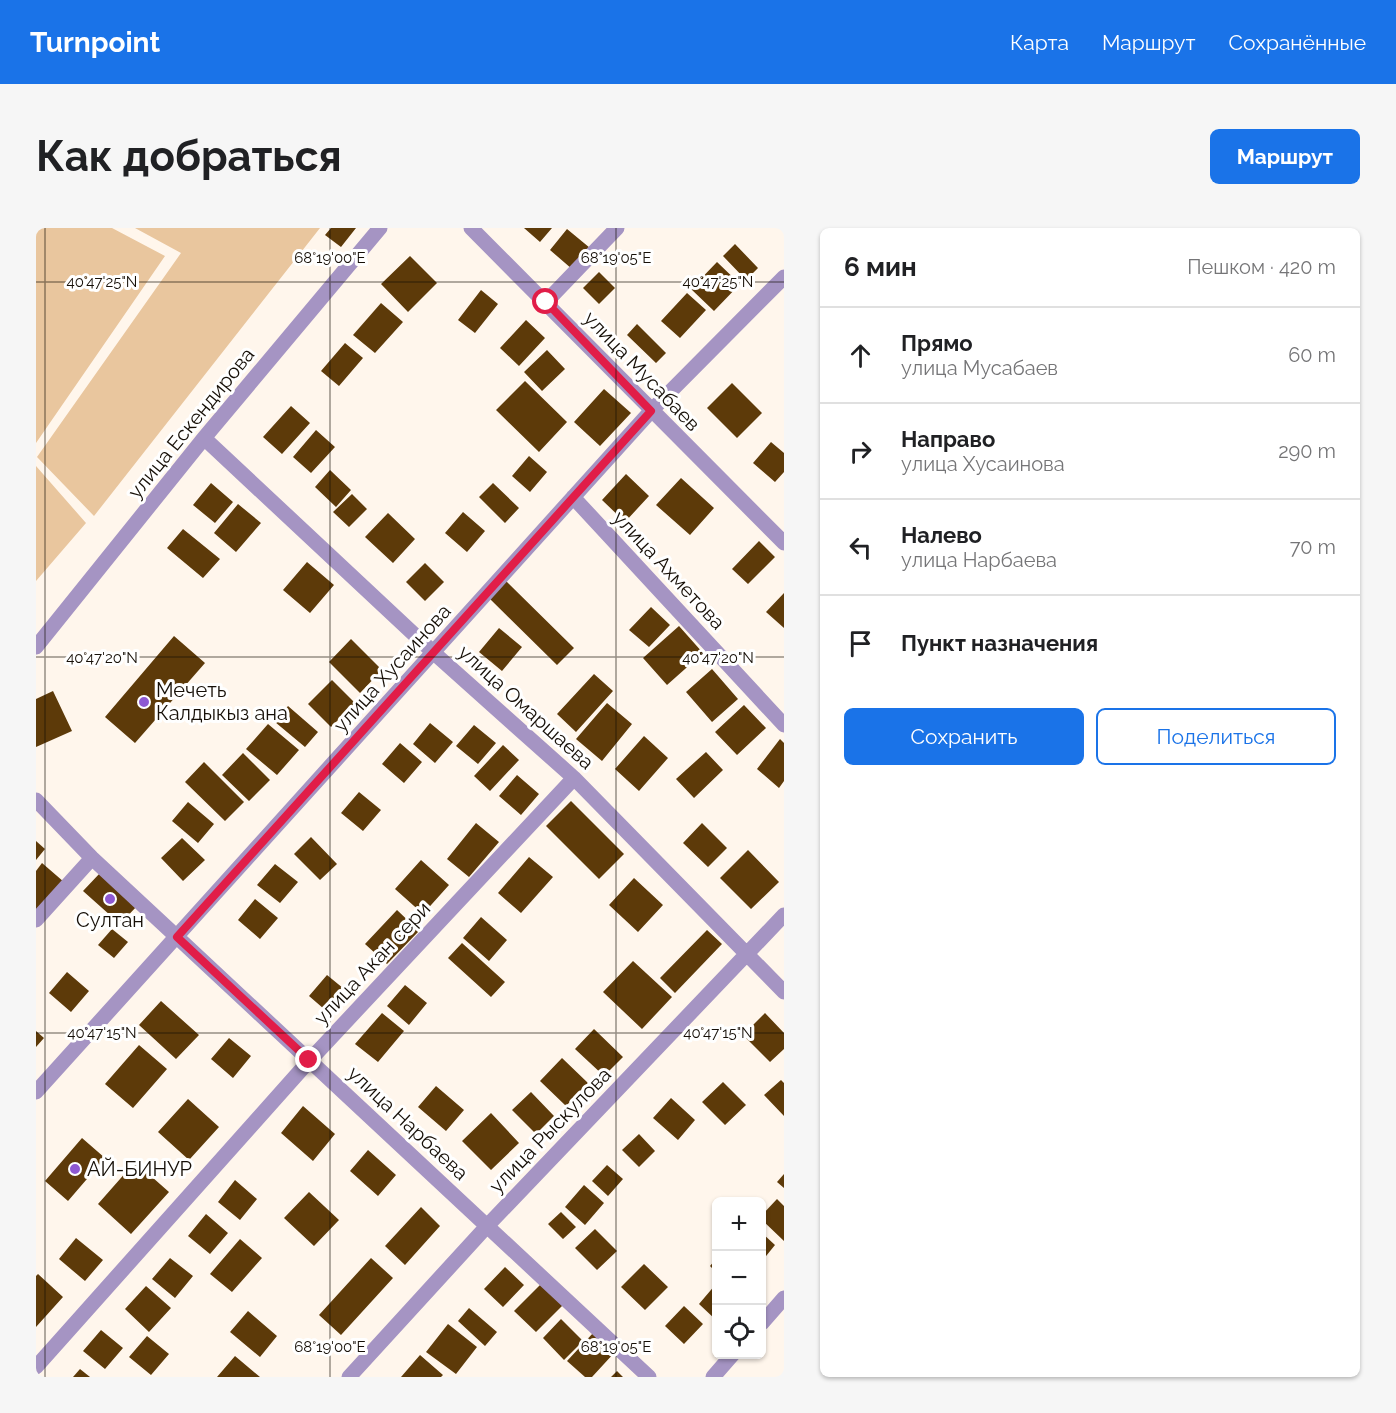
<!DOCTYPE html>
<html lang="ru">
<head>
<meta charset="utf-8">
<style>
  body { margin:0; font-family:Raleway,sans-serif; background:#f6f6f6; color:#202124 }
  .controls { position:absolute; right:18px; bottom:18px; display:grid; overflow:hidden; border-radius:9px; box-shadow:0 2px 4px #0004 }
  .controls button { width:54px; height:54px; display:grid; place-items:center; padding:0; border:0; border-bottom:2px solid #e0e0e0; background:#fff; color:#202124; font:30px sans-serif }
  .stop { position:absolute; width:18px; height:18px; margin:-14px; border:4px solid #e11d48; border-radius:50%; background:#fff }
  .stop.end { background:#e11d48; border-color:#fff; box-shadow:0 2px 6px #0008 }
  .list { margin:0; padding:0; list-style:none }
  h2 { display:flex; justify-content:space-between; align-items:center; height:78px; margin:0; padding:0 24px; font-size:26px }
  h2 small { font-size:20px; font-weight:400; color:#757577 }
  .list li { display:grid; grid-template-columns:39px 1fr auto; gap:18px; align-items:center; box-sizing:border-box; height:96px; padding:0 24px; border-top:2px solid #e0e0e0 }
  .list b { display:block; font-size:22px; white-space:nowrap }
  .list p { margin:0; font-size:20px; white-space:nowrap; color:#757577 }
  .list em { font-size:20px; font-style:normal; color:#757577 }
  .actions { display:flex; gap:12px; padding:18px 24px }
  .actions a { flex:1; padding:14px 0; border:2px solid #1a73e8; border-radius:9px; text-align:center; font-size:21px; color:#1a73e8 }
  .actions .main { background:#1a73e8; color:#fff }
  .icon { flex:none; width:33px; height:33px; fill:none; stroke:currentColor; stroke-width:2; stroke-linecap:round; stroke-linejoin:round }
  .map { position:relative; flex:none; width:748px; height:1149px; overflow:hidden; border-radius:9px }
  header { display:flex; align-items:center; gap:36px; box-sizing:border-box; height:84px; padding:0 30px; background:#1a73e8; color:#fff }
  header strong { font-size:28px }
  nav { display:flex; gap:33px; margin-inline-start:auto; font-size:21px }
  .intro { display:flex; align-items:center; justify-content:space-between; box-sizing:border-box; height:144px; padding:0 36px }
  h1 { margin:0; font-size:42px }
  .button { padding:15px 27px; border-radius:9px; background:#1a73e8; color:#fff; font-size:21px; font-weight:700 }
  main { display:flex; gap:36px; padding:0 36px }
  aside { flex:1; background:#fff; border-radius:9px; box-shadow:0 2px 4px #0004 }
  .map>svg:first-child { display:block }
</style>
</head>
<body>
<header>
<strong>Turnpoint</strong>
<nav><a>Карта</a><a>Маршрут</a><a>Сохранённые</a></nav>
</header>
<div class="intro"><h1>Как добраться</h1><a class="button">Маршрут</a></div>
<main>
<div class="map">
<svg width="748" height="1149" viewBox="0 0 748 1149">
  <rect width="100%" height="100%" fill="#fff6ec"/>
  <path fill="#e9c69e" d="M0,0h76l53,28 -129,187z
    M99,0h185l-226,288 -57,-59 144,-204z
    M0,238l50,57 -50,58z"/>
  <path fill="#5d3a09" d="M295,0h25l-15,19 -16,-12z
    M488,0h28l-12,14z
    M531,1l23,19 -18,21 -22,-19z
    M699,16l23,24 -12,12 -23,-24z
    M374,28l27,27 -29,29 -27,-28z
    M681,34l23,22 -26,27 -23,-22z
    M563,44l16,16 -16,16 -16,-16z
    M445,62l17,14 -23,29 -17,-13z
    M651,65l19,17 -26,28 -19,-17z
    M345,75l22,19 -28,31 -22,-18z
    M490,92l19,18 -26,28 -19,-18z
    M601,96l29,29 -10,10 -29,-28z
    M309,115l18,15 -24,28 -18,-15z
    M511,122l18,19 -23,22 -18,-19z
    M489,153l42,41 -28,30 -43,-42z
    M696,155l30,30 -25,25 -30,-30z
    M568,161l27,24 -31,33 -26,-24z
    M255,178l19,17 -28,31 -19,-17z
    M280,202l19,17 -24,26 -18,-16z
    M735,214l13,11v19l-9,10 -22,-19z
    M493,228l18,16 -17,20 -18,-16z
    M294,242l21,20 -15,17 -21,-20z
    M590,246l23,22 -24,26 -23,-22z
    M645,250l33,30 -24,27 -34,-30z
    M175,255l22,19 -18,21 -22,-18z
    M457,255l26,25 -14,15 -26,-26z
    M316,266l15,15 -18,18 -16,-15z
    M202,276l23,19 -25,29 -22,-19z
    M427,284l22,19 -18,21 -22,-19z
    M352,285l27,26 -22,24 -28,-26z
    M147,301l37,30 -17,19 -36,-30z
    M723,313l16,16 -27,27 -16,-15z
    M271,334l27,23 -24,28 -27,-23z
    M389,335l19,19 -19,19 -19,-19z
    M470,353l68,67 -17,17 -68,-67z
    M748,365v35l-18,-16z
    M615,379l19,18 -21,22 -20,-17z
    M643,398l24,27 -36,32 -24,-27z
    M463,400l23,19 -20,24 -23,-19z
    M138,408l31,27 -70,80 -30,-26z
    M315,411l31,31 -22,23 -31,-31z
    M676,441l26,30 -26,23 -26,-30z
    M558,446l19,17 -37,41 -19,-18z
    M296,452l23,23 -24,24 -23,-23z
    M17,463l19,40 -36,16v-48z
    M571,475l25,21 -30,37 -26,-22z
    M708,477l22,23 -29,27 -22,-23z
    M252,478l30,26 -13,15 -30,-25z
    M394,495l23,19 -18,21 -22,-19z
    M232,496l31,26 -22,25 -31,-26z
    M438,497l22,18 -18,21 -22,-18z
    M608,508l24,22 -29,33 -24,-22z
    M744,511l4,4v38l-5,7 -22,-19z
    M364,515l22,19 -18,21 -22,-19z
    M467,517l16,15 -29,31 -16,-15z
    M670,524l17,18 -29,28 -18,-19z
    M207,525l27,27 -21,21 -27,-26z
    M168,534l40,40 -19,19 -40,-39z
    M481,547l22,19 -18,21 -22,-19z
    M323,564l22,18 -18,21 -22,-18z
    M535,573l53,53 -25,25 -53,-53z
    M152,574l26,22 -16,19 -26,-22z
    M440,595l23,19 -30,35 -22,-18z
    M666,595l25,25 -19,19 -25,-24z
    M275,609l26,27 -17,16 -26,-26z
    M146,610l23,22 -22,21 -22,-23z
    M0,613l9,8 -9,11z
    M712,622l31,32 -28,27 -31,-31z
    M493,629l24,20 -32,36 -23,-20z
    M385,632l28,25 -26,29 -28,-25z
    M6,635l22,19 -28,31v-42z
    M239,636l23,18 -18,21 -23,-18z
    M64,645l37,33 -17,18 -37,-33z
    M598,650l29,27 -25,27 -29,-27z
    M219,671l23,19 -18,21 -22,-19z
    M361,682l22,21 -32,33 -22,-20z
    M445,689l26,23 -18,21 -26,-23z
    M76,701l16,13 -14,16 -16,-13z
    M671,702l15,14 -47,49 -15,-15z
    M426,715l43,39 -14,15 -43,-39z
    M597,733l39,36 -30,32 -39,-37z
    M31,744l22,19 -18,21 -22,-19z
    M291,747l22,18 -18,22 -22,-19z
    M369,757l22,18 -18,22 -22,-19z
    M125,773l38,34 -23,24 -37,-34z
    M346,785l22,18 -26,31 -23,-18z
    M729,785l19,20v16l-14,13 -27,-27z
    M558,801l29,28 -19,19 -29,-27z
    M0,803l8,7 -8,9z
    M193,810l22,18 -18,22 -22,-19z
    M103,817l28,24 -34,39 -28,-24z
    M526,830l26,25 -22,23 -26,-25z
    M745,852l3,3v33l-20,-21z
    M687,854l23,23 -21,20 -23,-23z
    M400,858l28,24 -18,21 -28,-24z
    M495,864l23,24 -18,18 -24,-24z
    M635,870l24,22 -17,20 -25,-22z
    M152,871l31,28 -30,33 -31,-28z
    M267,878l32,28 -22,27 -32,-28z
    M455,885l28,30 -28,27 -29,-29z
    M603,906l16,17 -16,16 -17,-17z
    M46,910l23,20 -37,43 -23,-20z
    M332,922l28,25 -18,21 -28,-25z
    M99,934l34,30 -38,42 -33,-30z
    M571,937l16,14 -15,17 -16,-15z
    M748,946v14l-7,-6z
    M199,952l22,19 -17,21 -22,-18z
    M548,957l20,18 -19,22 -20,-18z
    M273,964l30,28 -25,26 -30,-28z
    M741,971l7,7v35l-22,-21v-5z
    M385,979l19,19 -35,39 -20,-19z
    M525,984l15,15 -13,12 -15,-15z
    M170,986l22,19 -18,21 -22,-18z
    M559,1001l22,22 -20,19 -22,-22z
    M726,1005l13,12 -13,16z
    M40,1010l27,22 -18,21 -26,-22z
    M204,1011l22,19 -30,34 -22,-18z
    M134,1030l23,18 -18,22 -23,-19z
    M335,1030l22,20 -52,57 -22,-20z
    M680,1031v13l-6,-6z
    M608,1036l24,23 -23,23 -24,-23z
    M469,1039l19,18 -21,22 -19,-18z
    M2,1046l25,23 -27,30v-51z
    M508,1053l22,21 -30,30 -22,-21z
    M680,1056v36l-17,-16z
    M110,1058l25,22 -22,24 -24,-23z
    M648,1078l19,18 -19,20 -19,-18z
    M433,1080l28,24 -12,14 -27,-25z
    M212,1083l29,25 -17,21 -30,-25z
    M525,1091l22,22 -19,19 -21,-22z
    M412,1096l29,23 -21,27 -30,-22z
    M65,1102l22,18 -18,21 -22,-18z
    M558,1104l21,20 -23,25h-7l-18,-16z
    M111,1108l22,18 -18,21 -22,-18z
    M384,1127l23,20 -2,2h-40z
    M199,1128l25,21h-43z
    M44,1141l10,8h-17z
    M581,1143l6,6h-12z"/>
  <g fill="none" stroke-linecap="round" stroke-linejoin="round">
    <path stroke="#a594c3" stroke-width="15" d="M435,0l313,315
      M510,74l71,-74
      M168,210l230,215 140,125 210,214
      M537,269l211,228
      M0,419l168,-209 176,-210
      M0,572l56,58 85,79 472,440
      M0,692l56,-62
      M0,864l615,-681 133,-134
      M726,1095l22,-25
      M0,1139l273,-306 265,-283
      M313,1149l139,-152 296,-310
      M677,1149l20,-23"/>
  </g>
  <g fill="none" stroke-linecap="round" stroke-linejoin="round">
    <path stroke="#e11d48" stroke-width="8" d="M273,832l-132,-123 474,-526 -105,-109"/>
  </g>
  <path fill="none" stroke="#160f07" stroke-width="1.5" stroke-opacity="0.45" d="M9,0v1149M294,0v1149M580,0v1149M0,54h748M0,429h748M0,805h748"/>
  <g fill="#8e59d2" stroke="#fff" stroke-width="2">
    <circle cx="108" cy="474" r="6"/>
    <circle cx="74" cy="671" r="6"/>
    <circle cx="39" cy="941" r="6"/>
  </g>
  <g text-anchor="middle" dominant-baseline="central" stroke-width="6" stroke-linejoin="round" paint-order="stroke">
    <g font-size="20" fill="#160f07" stroke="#fff">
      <text transform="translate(606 143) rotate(46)">улица Мусабаев</text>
      <text transform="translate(155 195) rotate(-51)">улица Ескендирова</text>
      <text transform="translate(633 342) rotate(47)">улица Ахметова</text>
      <text transform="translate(356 440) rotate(-48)">улица Хусаинова</text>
      <text transform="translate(490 479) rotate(42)">улица Омаршаева</text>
      <text transform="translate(336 735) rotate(-47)">улица Акан сери</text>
      <text transform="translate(372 895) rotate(43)">улица Нарбаева</text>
      <text transform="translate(514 902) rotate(-46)">улица Рыскулова</text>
    </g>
    <g font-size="20" fill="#160f07" stroke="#fff" text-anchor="start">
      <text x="120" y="462">Мечеть<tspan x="120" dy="23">Калдыкыз ана</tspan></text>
      <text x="74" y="692" text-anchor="middle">Султан</text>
      <text x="51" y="941">АЙ-БИНУР</text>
    </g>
  </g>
  <g font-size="15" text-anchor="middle" fill="#160f07" stroke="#fff" stroke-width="6" stroke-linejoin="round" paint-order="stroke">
    <text x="294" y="35">68°19'00"E</text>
    <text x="580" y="35">68°19'05"E</text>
    <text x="66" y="59">40°47'25"N</text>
    <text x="682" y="59">40°47'25"N</text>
    <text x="66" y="435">40°47'20"N</text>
    <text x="682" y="435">40°47'20"N</text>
    <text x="66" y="810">40°47'15"N</text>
    <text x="682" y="810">40°47'15"N</text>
    <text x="294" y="1124">68°19'00"E</text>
    <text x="580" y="1124">68°19'05"E</text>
  </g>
</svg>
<div class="controls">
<button>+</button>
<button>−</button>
<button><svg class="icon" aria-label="locate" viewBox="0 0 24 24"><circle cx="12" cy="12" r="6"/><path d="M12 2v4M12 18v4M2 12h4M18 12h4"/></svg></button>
</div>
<div class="stop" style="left:510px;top:74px"></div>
<div class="stop end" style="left:273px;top:832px"></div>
</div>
<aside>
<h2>6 мин<small>Пешком · 420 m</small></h2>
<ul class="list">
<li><svg class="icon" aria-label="ahead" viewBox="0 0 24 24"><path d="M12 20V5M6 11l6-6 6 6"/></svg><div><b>Прямо</b><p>улица Мусабаев</p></div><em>60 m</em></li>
<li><svg class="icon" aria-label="right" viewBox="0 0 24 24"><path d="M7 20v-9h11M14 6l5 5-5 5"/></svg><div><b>Направо</b><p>улица Хусаинова</p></div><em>290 m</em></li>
<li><svg class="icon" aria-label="left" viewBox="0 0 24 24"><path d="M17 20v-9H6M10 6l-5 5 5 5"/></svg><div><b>Налево</b><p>улица Нарбаева</p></div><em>70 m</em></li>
<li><svg class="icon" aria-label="arrive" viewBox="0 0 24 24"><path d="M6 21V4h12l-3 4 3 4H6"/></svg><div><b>Пункт назначения</b></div></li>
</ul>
<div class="actions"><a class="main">Сохранить</a><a>Поделиться</a></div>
</aside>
</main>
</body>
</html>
